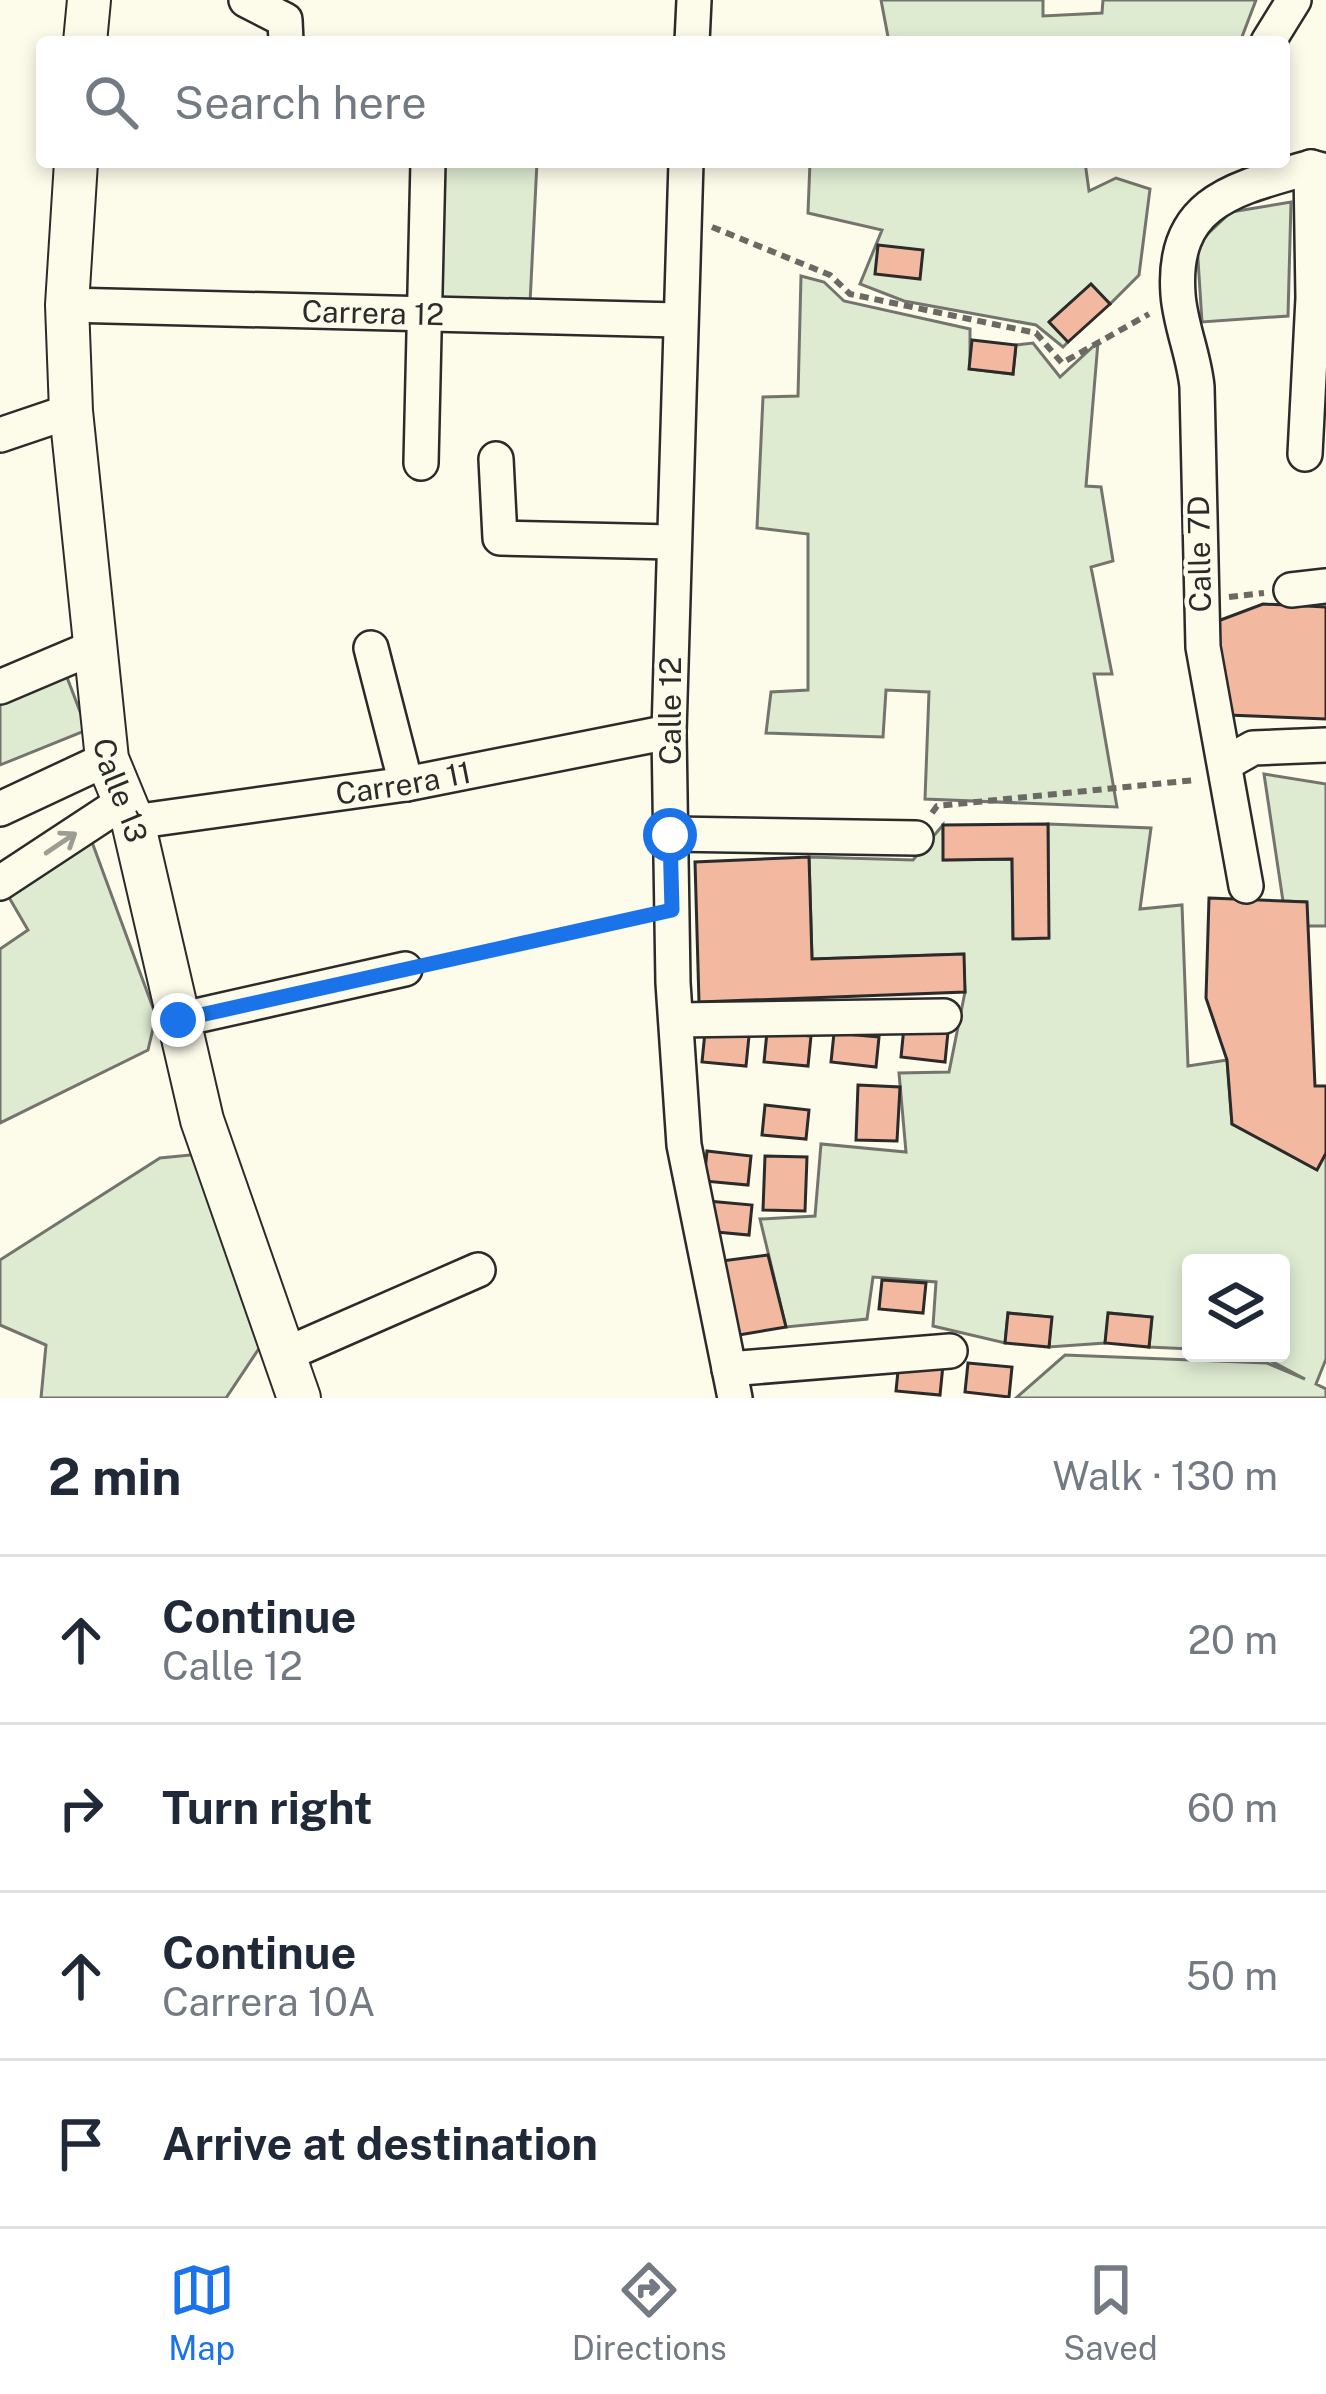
<!DOCTYPE html>
<html lang="en">
<head>
<meta charset="utf-8">
<style>
  body { margin:0; font-family:"Public Sans",sans-serif; background:#f6f6f7; color:#1f2937 }
  .controls { position:absolute; right:36px; bottom:36px; display:grid; overflow:hidden; border-radius:12px; box-shadow:0 6px 18px #0003 }
  .controls button { width:108px; height:108px; display:grid; place-items:center; padding:0; border:0; border-bottom:3px solid #e0e1e3; background:#fff; color:#1f2937; font:60px sans-serif }
  .stop { position:absolute; width:36px; height:36px; margin:-27px; border:9px solid #1a73e8; border-radius:50%; background:#fff }
  .stop.end { background:#1a73e8; border-color:#fff; box-shadow:0 3px 12px #0008 }
  .list { margin:0; padding:0; list-style:none }
  h2 { display:flex; justify-content:space-between; align-items:center; height:156px; margin:0; padding:0 48px; font-size:51px }
  h2 small { font-size:39px; font-weight:400; color:#747a83 }
  .list li { display:grid; grid-template-columns:78px 1fr auto; gap:36px; align-items:center; box-sizing:border-box; height:168px; padding:0 48px; border-top:3px solid #e0e1e3 }
  .list b { display:block; font-size:45px; white-space:nowrap }
  .list p { margin:0; font-size:39px; white-space:nowrap; color:#747a83 }
  .list em { font-size:39px; font-style:normal; color:#747a83 }
  .icon { flex:none; width:66px; height:66px; fill:none; stroke:currentColor; stroke-width:2; stroke-linecap:round; stroke-linejoin:round }
  .map { position:relative; flex:none; width:1326px; height:1398px; overflow:hidden }
  .search { position:absolute; background:#fff; box-shadow:0 6px 18px #0003; left:36px; right:36px; top:36px; height:132px; display:flex; align-items:center; gap:30px; box-sizing:border-box; padding:0 42px; border-radius:12px; color:#747a83; font-size:45px }
  .sheet { height:828px; background:#fff }
  nav { display:flex; justify-content:space-around; align-items:center; box-sizing:border-box; height:168px; border-top:3px solid #e0e1e3; background:#fff; font-size:33px; color:#747a83 }
  nav a { display:grid; justify-items:center; gap:6px }
  nav .on { color:#1a73e8 }
  .map>svg:first-child { display:block }
</style>
</head>
<body>
<div class="map">
<svg width="1326" height="1398" viewBox="0 0 1326 1398">
  <rect width="100%" height="100%" fill="#fdfbea"/>
  <path fill="#deebd1" stroke="#74746e" stroke-width="3" d="M881,0h162v16l59,-3 1,-13h153l-16,42h-351z
    M444,162h93l-7,141 -95,-2z
    M810,162h275l4,29 27,-13 34,11 -11,86 -29,29 -19,-20 -41,37 18,21 -5,5 -27,-22 -132,-24 -44,-17 22,-54 -74,-17z
    M1291,202l-3,114 -86,6 -5,-78 34,-32z
    M801,276l23,6 20,19 126,28v40l43,5 3,-29 17,-2 27,34 38,-35 -12,144 15,1 12,74 -22,6 21,107h-18l23,133 -192,-8 4,-107 -43,-2 -3,47 -117,-4 5,-41 37,-2v-156l-51,-6 6,-131 35,-1z
    M57,651l30,79 -87,35v-85z
    M1264,774l62,10v142h-21l1,-24 -23,-1z
    M85,823l71,193 -8,34 -148,73v-174l28,-19 -28,-48z
    M1048,824l103,4 -11,81 42,-4 6,161 39,-6 5,64 84,45 10,-16v206l-10,25 10,5v9h-310l49,-43 202,8 38,16 -49,-26h25v-90h-90v86l-42,-2 3,-30 -43,-4 -4,30 -56,4 2,-30 -43,-4 -3,30 -72,-17 3,-44 -63,-5 -6,42 -81,8 -26,-108 55,-3 6,-72 85,8 -7,-79 50,-1 16,-80 -2,-38 -151,5 -3,-102 104,3 30,-35 1,35 68,-1 1,79h35z
    M200,1154l64,187 -38,57h-185l5,-53 -46,-20v-65l160,-102z"/>
  <path fill="#f2b8a0" stroke="#2b2b2b" stroke-width="3" d="M878,245l45,5 -3,29 -45,-5z
    M1091,284l19,20 -42,38 -19,-20z
    M972,340l44,5 -3,29 -44,-5z
    M1263,604l63,3v112l-99,-4 -25,-88z
    M1048,824l1,114 -36,1 -1,-80 -69,1v-35z
    M809,857l3,102 152,-5 1,38 -266,10 -4,-140z
    M1209,898l98,4 8,184h11v67l-9,17 -85,-46 -5,-64 -21,-62z
    M904,1027l44,5 -3,30 -44,-5z
    M705,1032l44,4 -3,30 -44,-4z
    M767,1032l44,4 -3,30 -44,-4z
    M834,1033l45,4 -3,30 -45,-5z
    M858,1085l42,2 -3,54 -41,-1z
    M765,1105l44,5 -3,29 -44,-4z
    M707,1151l44,5 -3,29 -44,-4z
    M765,1156l42,1 -2,54 -42,-1z
    M708,1201l44,4 -3,30 -44,-4z
    M768,1255l18,72 -59,10 -13,-75z
    M882,1280l44,3 -3,30 -44,-4z
    M1008,1313l44,4 -3,30 -44,-4z
    M1108,1313l44,4 -3,30 -44,-4z
    M899,1361l44,4 -3,30 -44,-4z
    M968,1363l44,4 -3,30 -44,-5z"/>
  <g fill="none" stroke-linecap="round" stroke-linejoin="round">
    <g stroke="#2b2b2b" stroke-width="38">
      <g id="minor">
        <path d="M246,0l39,20 1,22"/>
        <path d="M692,42l2,-42"/>
        <path d="M1268,42l26,-42"/>
        <path d="M686,162l-17,570 4,251 11,162 51,253"/>
        <path id="s1" d="M67,305l610,15"/>
        <path d="M0,435l71,-24"/>
        <path d="M1305,454l8,-156 -2,-131"/>
        <path d="M496,459l4,79 172,4"/>
        <path d="M421,463l7,-301"/>
        <path d="M1291,590l35,-4"/>
        <path d="M371,648l35,136"/>
        <path d="M0,687l92,-39"/>
        <path d="M1228,762l25,-14 73,-3"/>
        <path d="M0,809l107,-50"/>
        <path id="s2" d="M133,822l273,-38 263,-52"/>
        <path d="M671,834l245,4"/>
        <path d="M0,883l123,-81"/>
        <path d="M1246,886l-43,-239 -6,-260c-3,-32 -17,-62 -19,-93 -7,-95 61,-106 133,-127l15,4"/>
        <path d="M178,1020l227,-51"/>
        <path d="M676,1020l268,-4"/>
        <path d="M284,1355l194,-85"/>
        <path d="M729,1369l221,-18"/>
      </g>
    </g>
    <g stroke="#2b2b2b" stroke-width="46">
      <g id="major">
        <path d="M85,42l4,-42"/>
        <path id="s3" d="M76,162l-9,143 4,106 36,348 26,63 69,298 97,278"/>
      </g>
    </g>
    <path stroke="#6a6964" stroke-width="6" stroke-dasharray="9 6" stroke-linecap="butt" d="M712,227l118,48 20,19 186,39 26,30 87,-49
      M1229,597l35,-4
      M932,813l5,-7 258,-26
      M435,962l210,-46"/>
    <use href="#minor" stroke="#fdfbea" stroke-width="33"/>
    <use href="#major" stroke="#fdfbea" stroke-width="42"/>
  </g>
  <defs><path id="oneway-shaft" d="M-6 0H5M1.5-3L5.5 0L1.5 3" fill="none" stroke-width="1.6" stroke-linecap="round" stroke-linejoin="round" transform="scale(3)"/></defs>
  <use stroke="#9e9d94" href="#oneway-shaft" transform="translate(61 843) rotate(-34)"/>
  <g fill="none" stroke-linecap="round" stroke-linejoin="round">
    <path stroke="#1a73e8" stroke-width="15" d="M178,1020l494,-110 -2,-75"/>
  </g>
  <g text-anchor="middle" dominant-baseline="central" stroke-width="9" stroke-linejoin="round" paint-order="stroke">
    <g font-size="30" fill="#2b2b2b" stroke="#fdfbea">
      <text stroke="none"><textPath href="#s1" startOffset="306">Carrera 12</textPath></text>
      <text transform="translate(1199 554) rotate(-91)">Calle 7D</text>
      <text transform="translate(670 711) rotate(-90)">Calle 12</text>
      <text stroke="none"><textPath href="#s2" startOffset="273">Carrera 11</textPath></text>
      <text stroke="none"><textPath href="#s3" startOffset="633">Calle 13</textPath></text>
    </g>
  </g>
</svg>
<div class="controls">
<button><svg class="icon" aria-label="layers" viewBox="0 0 24 24"><path d="M12 4l9 5-9 5-9-5zM3 14l9 5 9-5"/></svg></button>
</div>
<div class="stop" style="left:670px;top:835px"></div>
<div class="stop end" style="left:178px;top:1020px"></div>
<div class="search"><svg class="icon" aria-label="search" viewBox="0 0 24 24"><circle cx="10" cy="10" r="6"/><path d="M15 15l6 6"/></svg>Search here</div>
</div>
<section class="sheet">
<h2>2 min<small>Walk · 130 m</small></h2>
<ul class="list">
<li><svg class="icon" aria-label="ahead" viewBox="0 0 24 24"><path d="M12 20V5M6 11l6-6 6 6"/></svg><div><b>Continue</b><p>Calle 12</p></div><em>20 m</em></li>
<li><svg class="icon" aria-label="right" viewBox="0 0 24 24"><path d="M7 20v-9h11M14 6l5 5-5 5"/></svg><div><b>Turn right</b></div><em>60 m</em></li>
<li><svg class="icon" aria-label="ahead" viewBox="0 0 24 24"><path d="M12 20V5M6 11l6-6 6 6"/></svg><div><b>Continue</b><p>Carrera 10A</p></div><em>50 m</em></li>
<li><svg class="icon" aria-label="arrive" viewBox="0 0 24 24"><path d="M6 21V4h12l-3 4 3 4H6"/></svg><div><b>Arrive at destination</b></div></li>
</ul>
</section>
<nav>
<a class="on"><svg class="icon" aria-label="map" viewBox="0 0 24 24"><path d="M3 6l6-2 6 2 6-2v14l-6 2-6-2-6 2zM9 4v14M15 6v14"/></svg>Map</a>
<a><svg class="icon" aria-label="directions" viewBox="0 0 24 24"><path d="M12 3l9 9-9 9-9-9zM9 14v-3h6M13 9l2 2-2 2"/></svg>Directions</a>
<a><svg class="icon" aria-label="saved" viewBox="0 0 24 24"><path d="M7 4h10v16l-5-4-5 4z"/></svg>Saved</a>
</nav>
</body>
</html>
